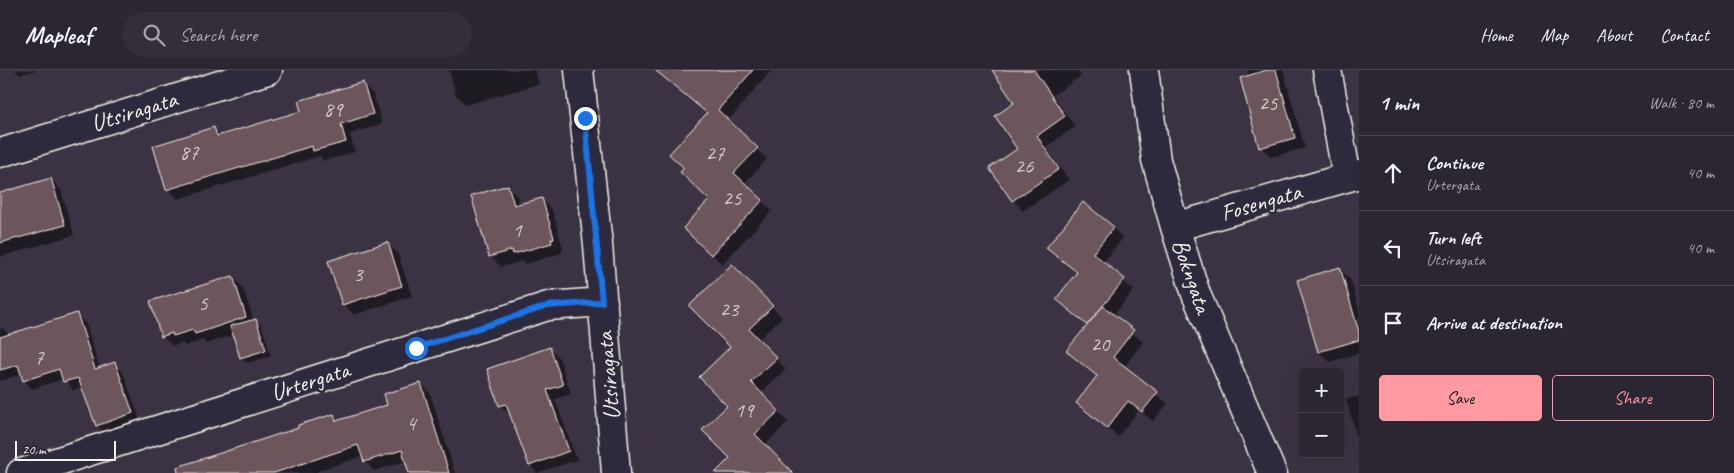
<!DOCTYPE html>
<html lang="en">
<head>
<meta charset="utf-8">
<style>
  body { margin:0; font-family:Caveat,sans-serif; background:#342e3a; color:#f1f3f6 }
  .controls { position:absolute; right:15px; bottom:15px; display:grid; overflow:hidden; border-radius:5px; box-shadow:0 5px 20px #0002 }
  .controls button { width:45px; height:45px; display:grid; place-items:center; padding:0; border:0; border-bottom:1px solid #48434d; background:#2c2632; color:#f1f3f6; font:25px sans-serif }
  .scale { position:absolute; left:15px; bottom:12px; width:101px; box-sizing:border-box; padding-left:5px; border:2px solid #f4f1e8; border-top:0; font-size:14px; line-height:18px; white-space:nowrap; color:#f4f1e8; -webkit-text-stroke:4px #2f2a3d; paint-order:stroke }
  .stop { position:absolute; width:15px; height:15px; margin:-11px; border:4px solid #1a73e8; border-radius:50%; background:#fff }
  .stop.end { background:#1a73e8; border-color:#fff; box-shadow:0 1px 5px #0008 }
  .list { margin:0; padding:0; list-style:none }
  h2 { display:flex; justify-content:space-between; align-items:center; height:65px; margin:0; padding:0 20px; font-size:21px }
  h2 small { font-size:16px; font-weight:400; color:#a6a5ac }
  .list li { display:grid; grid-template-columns:32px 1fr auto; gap:15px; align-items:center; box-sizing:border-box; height:75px; padding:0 20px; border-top:1px solid #48434d }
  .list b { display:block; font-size:19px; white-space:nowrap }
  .list p { margin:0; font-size:16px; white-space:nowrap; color:#a6a5ac }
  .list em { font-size:16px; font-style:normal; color:#a6a5ac }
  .actions { display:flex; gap:10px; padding:15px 20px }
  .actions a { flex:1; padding:11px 0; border:1px solid #ff9aa2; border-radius:5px; text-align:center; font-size:18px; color:#ff9aa2 }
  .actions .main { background:#ff9aa2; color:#111 }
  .icon { flex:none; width:28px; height:28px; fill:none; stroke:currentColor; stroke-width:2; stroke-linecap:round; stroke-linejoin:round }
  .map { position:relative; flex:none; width:1359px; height:403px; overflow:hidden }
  header { display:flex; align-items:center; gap:30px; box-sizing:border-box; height:70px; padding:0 25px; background:#2c2632; border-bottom:1px solid #48434d }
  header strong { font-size:24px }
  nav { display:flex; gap:28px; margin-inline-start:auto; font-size:18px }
  .search { width:350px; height:45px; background:#342e3a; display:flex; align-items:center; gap:12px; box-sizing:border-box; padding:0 18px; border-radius:28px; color:#a6a5ac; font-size:19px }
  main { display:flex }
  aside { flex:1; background:#2c2632 }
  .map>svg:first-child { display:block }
</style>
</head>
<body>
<header>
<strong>Mapleaf</strong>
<div class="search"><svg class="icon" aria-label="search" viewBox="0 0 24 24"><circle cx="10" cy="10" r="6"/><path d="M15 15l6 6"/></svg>Search here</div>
<nav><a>Home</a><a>Map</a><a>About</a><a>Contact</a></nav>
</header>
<main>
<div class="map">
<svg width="1359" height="403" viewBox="0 0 1359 403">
  <rect width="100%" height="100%" fill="#3b3343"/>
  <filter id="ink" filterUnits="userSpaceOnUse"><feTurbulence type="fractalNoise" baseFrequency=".02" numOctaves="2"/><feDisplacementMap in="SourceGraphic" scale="10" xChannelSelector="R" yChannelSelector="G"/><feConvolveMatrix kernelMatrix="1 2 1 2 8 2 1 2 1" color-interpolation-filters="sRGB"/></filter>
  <g filter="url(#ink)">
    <path fill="#0007" d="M15,0h22l-17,5z
      M449,0h86l4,14 -73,21 -10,-10z
      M666,0h106l-44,51 39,38 -23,25 28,27 -50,53 -27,-26 15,-38 -25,-32 23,-54 -35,-29z
      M994,0h83l4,6 -28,19 22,32 -29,20 23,33 -46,31 -10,-11 6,-51 -3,-46z
      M1247,0h36l22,78 -34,9 -10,-10z
      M363,14l10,10 9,30 -32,10 5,18 -31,9 -4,-5 -142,43 -10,-10 46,-60 7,7 82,-25z
      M51,109l10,11 13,45 -74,22v-63z
      M508,117l10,10 2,8 21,-6 11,11 11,38 -2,1 1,4 -37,11 -3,-3 -21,6 -10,-10 -18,-60z
      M1113,158l10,10 -20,25 31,27 -21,26 30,26 -19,25 44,37 -15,17 -14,-11 -21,27 -40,-34 20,-26 -30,-26 20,-25 -31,-27 21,-25 -30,-26z
      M388,173l10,11 14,42 -58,19 -11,-11z
      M732,195l50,52 -24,23 28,29 -25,24 27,29 -23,23 27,28h-76l16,-15 -3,-52z
      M1340,199l10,10 9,30v44l-29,9 -11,-10z
      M233,207l10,11 11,33 2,-1 6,6 9,30 -24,7 -6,-5 -7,-23 -28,9 -3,-4 -18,6 -3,-3 -9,3 -11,-10z
      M77,245l9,9 14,45 14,-5 9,8 18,50 -36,12 -8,-8 -14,-39 -10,3 -9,-11 -32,10 -8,-9 -2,-6 -22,7v-52l3,-1 7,8z
      M550,279l9,9 12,36 -16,5 22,61 -40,13 -7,-8 -19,-51 -11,-8z
      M421,314l9,9 25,80h-45l-4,-12 -32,10 -9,-10 -2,-5 -46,15 1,2h-95l77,-44 33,-14 7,6 49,-15z
      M1359,326v49l-13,-46z"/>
    <path fill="#6c565b" stroke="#f4f1e8" d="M655,0h98l-35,40 40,38 -24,25 29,27 -52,55 -28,-27 26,-28 -29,-28 4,-4 -15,-14 38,-41z
      M992,0h42l31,46 -28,20 22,33 -47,32 -23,-33 28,-19 -22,-33 19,-13z
      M1267,0h9l19,68 -36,10 -19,-70z
      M363,12l10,32 -32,10 5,18 -33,9 -1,-5 -146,44 -13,-44 61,-19 3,9 84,-25 -3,-10z
      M51,108l14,47 -65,18v-50z
      M508,115l6,20 28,-7 12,40 -3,1 1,4 -39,11 -1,-4 -23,7 -18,-61z
      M1083,132l31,25 -21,26 32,26 -38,46 -31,-26 21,-27 -31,-24z
      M388,172l14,44 -60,19 -14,-44z
      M732,194l41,42 -24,23 28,29 -26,24 28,29 -24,23 38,39h-78l15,-15 -28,-28 25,-24 -28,-29 31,-30 -41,-41z
      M1340,197l19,65v8l-41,12 -21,-72z
      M233,206l13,41 -51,17 -2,-4 -20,6 -1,-3 -11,4 -11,-36z
      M1103,236l31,24 -21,27 45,35 -16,20 -14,-11 -21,27 -31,-25 21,-27 -31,-25z
      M77,243l18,56 20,-7 18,51 -37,13 -18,-48 -15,4 -4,-13 -36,12 -5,-16 -18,5v-33z
      M256,249l10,31 -26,8 -10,-32z
      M550,277l13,38 -16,5 22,61 -40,15 -23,-62 -7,2 -12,-37z
      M421,313l28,90h-40l-7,-23 -38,12 -6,-17 -84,28h-96l-1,-6 121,-39v-3l36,-11 2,7 51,-16 -3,-11z"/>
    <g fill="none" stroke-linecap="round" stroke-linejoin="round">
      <g stroke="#f4f1e8" stroke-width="31">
        <path id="minor" d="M579,0l19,175 18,228
          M1144,0l12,90 19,67 21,67 76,179
          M1327,0l20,107
          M0,83l268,-83
          M1175,157l184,-53
          M21,403l527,-167 55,-4"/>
      </g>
      <use href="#minor" stroke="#2f2a3d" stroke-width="28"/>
    </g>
  </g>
  <g fill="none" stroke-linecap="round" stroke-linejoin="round" filter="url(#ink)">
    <path stroke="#1a73e8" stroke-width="6" d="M416,278l132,-42 54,-4 -17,-184"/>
  </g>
  <g text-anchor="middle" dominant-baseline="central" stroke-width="5" stroke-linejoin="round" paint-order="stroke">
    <g font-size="21" fill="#d2cac5">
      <text x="1268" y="33">25</text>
      <text x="333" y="39">89</text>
      <text x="189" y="82">87</text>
      <text x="715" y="83">27</text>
      <text x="1024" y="96">26</text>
      <text x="732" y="128">25</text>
      <text x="517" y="160">1</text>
      <text x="358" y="204">3</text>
      <text x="203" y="233">5</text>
      <text x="729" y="239">23</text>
      <text x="1100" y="274">20</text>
      <text x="39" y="287">7</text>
      <text x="744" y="340">19</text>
      <text x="411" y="353">4</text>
    </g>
    <g font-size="24" fill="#f4f1e8" stroke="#2f2a3d">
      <text transform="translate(134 41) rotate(-17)">Utsiragata</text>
      <text transform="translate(1261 132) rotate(-16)">Fosengata</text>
      <text transform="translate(1192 206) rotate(71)">Bokngata</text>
      <text transform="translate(608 306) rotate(-95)">Utsiragata</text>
      <text transform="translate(310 311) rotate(-18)">Urtergata</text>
    </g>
  </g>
</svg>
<div class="controls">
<button>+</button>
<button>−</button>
</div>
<div class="scale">20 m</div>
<div class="stop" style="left:416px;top:278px"></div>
<div class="stop end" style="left:585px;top:48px"></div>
</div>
<aside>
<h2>1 min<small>Walk · 80 m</small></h2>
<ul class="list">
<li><svg class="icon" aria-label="ahead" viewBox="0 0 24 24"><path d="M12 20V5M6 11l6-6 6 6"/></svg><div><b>Continue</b><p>Urtergata</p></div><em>40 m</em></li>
<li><svg class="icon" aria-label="left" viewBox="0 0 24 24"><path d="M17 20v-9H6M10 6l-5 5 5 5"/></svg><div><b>Turn left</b><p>Utsiragata</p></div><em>40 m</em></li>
<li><svg class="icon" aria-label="arrive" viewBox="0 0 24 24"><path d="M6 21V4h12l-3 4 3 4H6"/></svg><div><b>Arrive at destination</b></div></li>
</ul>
<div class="actions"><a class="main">Save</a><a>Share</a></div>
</aside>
</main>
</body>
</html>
